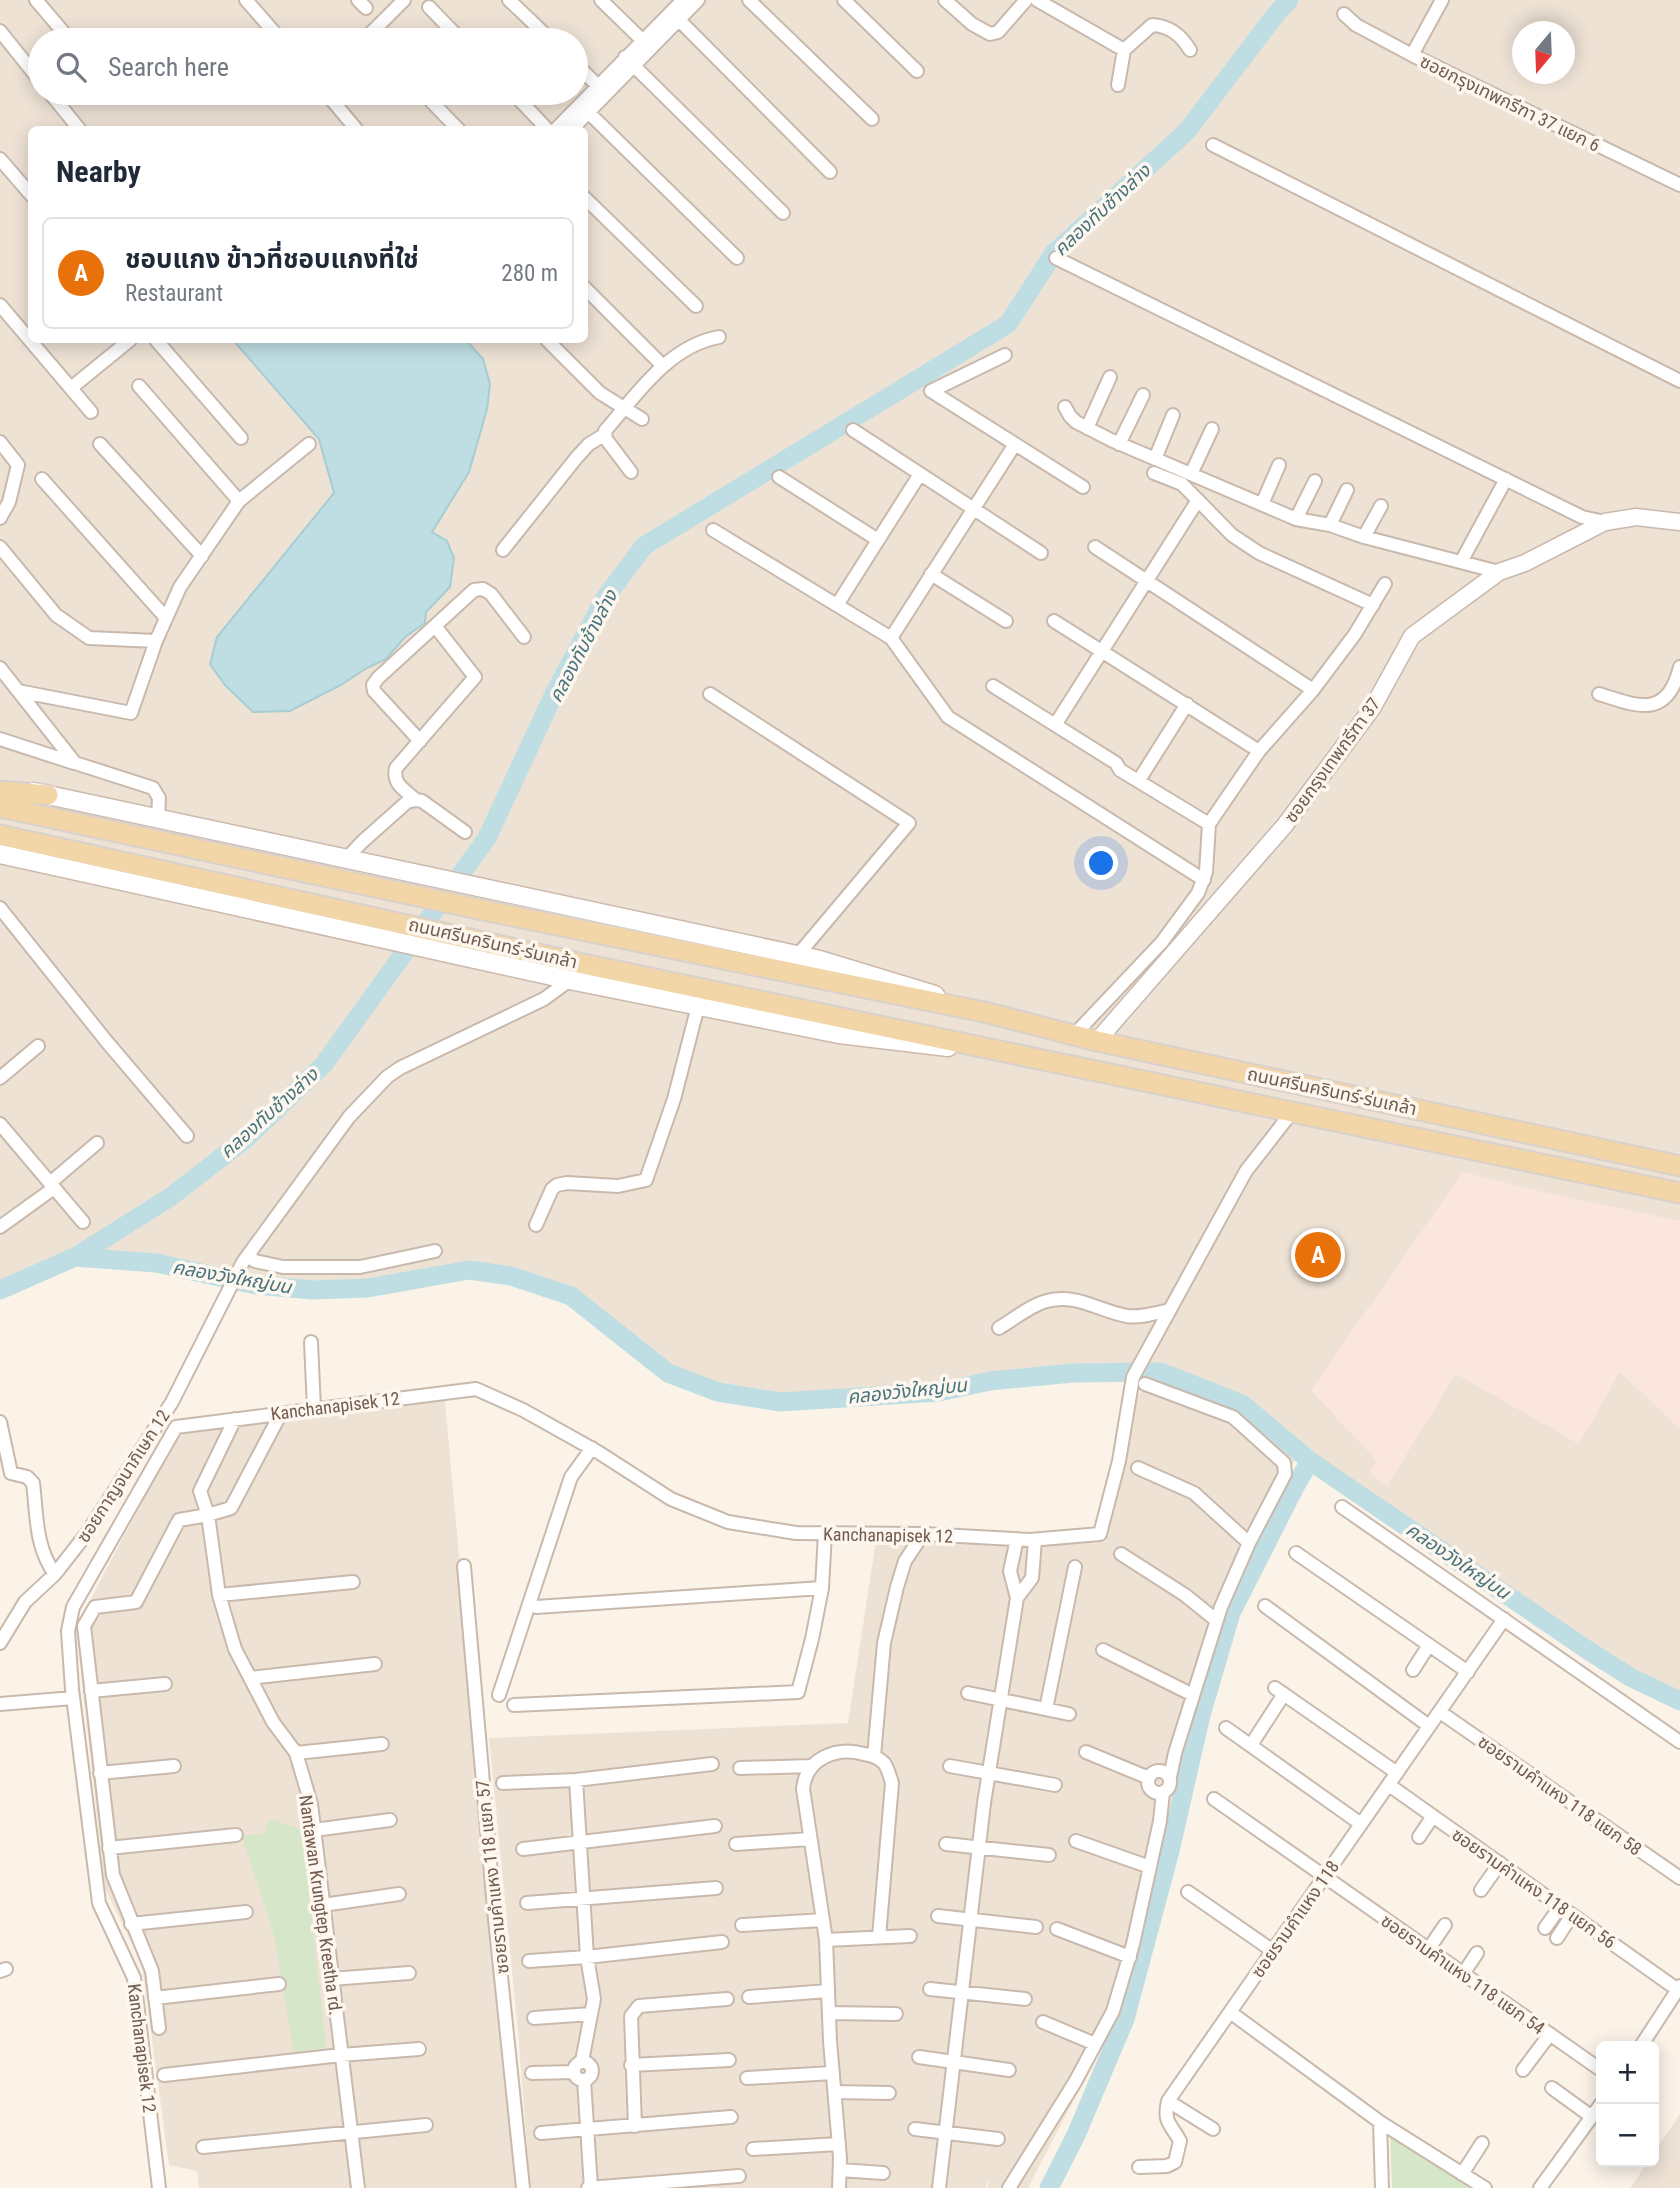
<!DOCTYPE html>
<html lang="en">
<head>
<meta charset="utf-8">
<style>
  body { margin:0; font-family:"Roboto Condensed","Noto Sans Thai",sans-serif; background:#f2f2f3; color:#1f2937 }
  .controls { position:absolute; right:21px; bottom:21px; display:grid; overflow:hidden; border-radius:10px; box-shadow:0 4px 18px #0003 }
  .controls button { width:63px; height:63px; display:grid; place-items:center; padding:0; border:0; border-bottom:2px solid #e0e1e3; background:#fff; color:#1f2937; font:35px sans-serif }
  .compass { position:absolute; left:1512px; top:21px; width:63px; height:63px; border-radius:50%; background:#fff; box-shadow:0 4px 18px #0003; rotate:199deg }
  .you { position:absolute; left:1102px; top:864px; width:24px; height:24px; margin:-18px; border:5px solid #fff; border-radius:50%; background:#1a73e8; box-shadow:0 0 0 10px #1a73e833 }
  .badge { display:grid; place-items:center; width:46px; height:46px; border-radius:50%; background:#111827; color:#fff; font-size:23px; font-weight:700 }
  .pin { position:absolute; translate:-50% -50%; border:4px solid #fff; box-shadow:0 2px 7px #0006 }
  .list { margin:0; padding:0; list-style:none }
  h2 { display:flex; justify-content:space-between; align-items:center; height:91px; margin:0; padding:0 28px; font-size:30px }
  h2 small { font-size:23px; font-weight:400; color:#747a83 }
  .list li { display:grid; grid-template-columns:46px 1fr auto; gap:21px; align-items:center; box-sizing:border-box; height:112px; margin:0 14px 14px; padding:0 14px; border:2px solid #e0e1e3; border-radius:10px }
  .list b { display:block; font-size:26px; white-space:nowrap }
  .list p { margin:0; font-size:23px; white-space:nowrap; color:#747a83 }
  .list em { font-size:23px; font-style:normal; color:#747a83 }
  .icon { flex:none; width:38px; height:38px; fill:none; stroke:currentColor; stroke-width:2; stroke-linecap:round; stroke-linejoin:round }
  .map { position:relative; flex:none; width:1680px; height:2188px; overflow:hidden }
  .search { position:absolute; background:#fff; box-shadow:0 4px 18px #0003; left:28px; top:28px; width:560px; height:77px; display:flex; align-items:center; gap:18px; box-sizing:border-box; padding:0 24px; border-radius:38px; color:#747a83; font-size:26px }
  .panel { position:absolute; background:#fff; box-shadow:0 4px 18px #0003; left:28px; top:126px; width:560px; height:217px; border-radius:10px }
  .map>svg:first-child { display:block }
</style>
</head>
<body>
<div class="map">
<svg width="1680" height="2188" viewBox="0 0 1680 2188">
  <rect width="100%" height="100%" fill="#fbf3e8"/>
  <path fill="#eee2d5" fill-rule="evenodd" d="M0,0h1680v1708l-54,-26 -43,-28 -288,-195 -74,148 -76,302 -50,150 -67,129h-40v-10l-2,10h-456l-12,-157 -29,-293 359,-15 29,-189 93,10 136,-2 27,-136 12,-22 32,2 -17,-7 -86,1 -83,7 -51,11 -71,6 -89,4 -64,-10 -21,-6 -30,-13 -19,-12 -63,-55 -15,-10 -59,-20 -40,-5 -100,18 -56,1 -58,-5 -99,-21 -80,-7 -76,34zM1522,32h42v42h-42zM40,40h536v53h-536zM32,130h552v210h-552zM1225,1405l14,5 44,39z
    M444,1392l73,796h-318l-2,-17 -28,-6 -27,-200 -37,-77 -29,-261 101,-192z
    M1680,2114v74h-50l18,-26h6v-9z"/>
  <path fill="#fae6dd" d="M1463,1172l84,21 133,28v208l-60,-57 -41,72 -123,-70 -69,112 -18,-13 8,-12 -66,-71z"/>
  <path fill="#d5e7c8" d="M270,1819l32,11 24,218 -32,4 -19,-113 -33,-103 22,-3z
    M1390,2133l86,55h-84z"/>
  <path fill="#bedee3" stroke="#a6cdd3" stroke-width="2" d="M233,340h233l17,19 7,25 -3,25 -18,63 -37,60 15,9 7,17 -4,29 -24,25 -1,11 -20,14 -19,22 -19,9 -26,17 -51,26 -37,1 -28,-27 -15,-21 7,-27 117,-144 -15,-54z"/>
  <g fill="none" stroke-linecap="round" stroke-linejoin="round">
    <path stroke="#bedee3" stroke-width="19" d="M75,1257l81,6 100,22 57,5 55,-2 101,-18 42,6 60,20 97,77 50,19 62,10 159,-10 51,-11 83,-8 88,-1 81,32 68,57 276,188 44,28 50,24
      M0,1290l75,-33 94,-59 79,-61 76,-73 163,-226 67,-144 51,-96 39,-52 364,-222 46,-71 133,-122 89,-117 13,-14
      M1049,2188l27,-53 49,-116 45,-168 31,-136 30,-102 65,-128 14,-24"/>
    <g stroke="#c9b9ad" stroke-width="16">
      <path id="minor" d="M36,0l34,40
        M246,0l35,40
        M358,0l8,8
        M509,0l42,40
        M601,0l41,40
        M749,0l123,119
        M844,0l73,71
        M945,0l27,24 18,10 8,-2 28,-32
        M1037,0l87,50 -6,35
        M429,7l32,33
        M1344,14l12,11 56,30 268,130
        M679,20l151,152
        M0,31l40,50
        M364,40l40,-40
        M1124,50l28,-25c18,1 29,10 38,25
        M1412,55l30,-55
        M625,57l158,156
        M576,64l22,22
        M50,93l30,37
        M326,93l31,37
        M423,93l36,37
        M513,93l35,37
        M588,112l149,146
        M555,130l128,-130
        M571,130l127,-130
        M1213,145l467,236
        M0,159l32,37
        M584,197l112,109
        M1056,258l526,259 23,5
        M584,287l79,79
        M0,305l91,107
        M156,340l85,98
        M547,340l53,53 42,26
        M1005,355l-74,36 152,96
        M139,386l100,115
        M71,388l59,-48
        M1065,407l5,9 6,6 35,18 185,79 34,6 34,12 135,35
        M1087,428l23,-51
        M853,430l188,123
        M0,442l18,23 -9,37 -9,16
        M100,444l102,112
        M1119,444l24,-49
        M1155,459l18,-44
        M631,472l-25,-33 -1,-8c32,-37 64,-85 114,-94
        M1154,473l28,11 50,51 27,18 114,52
        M1191,474l21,-45
        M779,477l99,63
        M42,479l124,139
        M1262,504l17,-39
        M1296,519l19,-38
        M1330,525l17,-35
        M713,530l178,108 57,79 256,163
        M1364,537l17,-31
        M0,547l56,68 33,23 67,3
        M1095,547l218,143
        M503,550l74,-93 12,-13 15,-9
        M1461,562l45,-83
        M931,574l75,47
        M837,605l83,-131
        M1054,621l205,130
        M891,638l124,-194
        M0,668l75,95 78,25 6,10 -1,21
        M993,686l123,77 4,7 89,54 -3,48 -8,21 -36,49 -88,93
        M18,691l113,22 25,-72 24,-54 59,-86 70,-57
        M710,694l199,129 -112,133
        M1599,694c38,12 68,26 81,-27
        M1055,725l143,-225
        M0,739l74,24
        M420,741l-46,-50 -1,-6 5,-7 96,-88 9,-1 8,5 33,43
        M1139,780l48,-76
        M416,800c-11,-10 -24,-16 -20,-32l79,-91 -40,-51
        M1209,824l50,-73 54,-61 42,-56 30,-50
        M346,859l16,-17 45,-40 9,-2 6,1 43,31
        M0,908l107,134 80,94
        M0,1078l38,-32
        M0,1124l83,98
        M50,1183l47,-40
        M536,1225l16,-36 5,-4 10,-2 51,3 28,-6 28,-81 24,-93
        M0,1227l54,-39
        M248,1256l7,5 28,6h77l75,-16
        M999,1328c15,-9 32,-23 48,-27 29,-8 52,10 80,15 14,2 29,-3 43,-6
        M311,1342l3,67
        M1145,1384l88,33 51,46 1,11 -36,69 -28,64 -46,146 -5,24
        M235,1419l-35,72 8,24 23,-7 50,-95
        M0,1422l11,51 16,4 6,6c4,32 2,64 22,91
        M1138,1468l56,25 55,50
        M1342,1507l338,235
        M1296,1553l172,119
        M1121,1554l64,41 31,25
        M464,1566l31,353 28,269
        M219,1595l134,-13
        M1017,1598l15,-20 3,-38
        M1265,1606l164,120
        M536,1607l286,-19
        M0,1643l25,-41 30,-28 32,-41 85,-131 71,-140 106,-145 38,-40 13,-9 144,-69 26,-19
        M1103,1650l90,45
        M1413,1670l16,-25
        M250,1678l125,-14
        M1275,1688l122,85
        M91,1691l74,-7
        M968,1693l101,21
        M499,1695l72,-218 21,-29
        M0,1704l73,-6
        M514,1705l284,-13 14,-53 10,-51 3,-55
        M1046,1709l29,-142
        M1440,1712l240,166
        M1226,1728l135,96
        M1251,1745l33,-51
        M1086,1752l63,26
        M296,1753l86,-9
        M874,1756l10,-113 13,-56 8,-26 18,-27
        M950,1766l105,19
        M740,1768l72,-2
        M1148 1782a11 11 0 1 1 22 0a11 11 0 1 1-22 0Z
        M100,1773l74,-7
        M576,1780l11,177 7,42 -12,62
        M503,1783l73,-3 136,-16
        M1389,1785l289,205
        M1214,1799l387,271
        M314,1830l76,-10
        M1419,1837l14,-21
        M1076,1841l74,26
        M736,1844l74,-5
        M946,1844l103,11
        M109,1848l127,-13
        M523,1849l192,-23
        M1481,1890l19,-27
        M1188,1892l85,59
        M527,1903l189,-15
        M323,1905l76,-11
        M938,1916l98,11
        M131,1924l115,-12
        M742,1925l81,-5
        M1545,1928l15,-21
        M1057,1929l73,28
        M1557,1938l15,-23
        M826,1940l84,-4
        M1428,1950l17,-25
        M529,1961l58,-4 135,-15
        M0,1971l6,-2
        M1463,1974l14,-21
        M331,1979l78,-6
        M930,1989l95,10
        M749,1997l79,-6
        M155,1998l124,-14
        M829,2013l67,1
        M534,2018l57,-4
        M1043,2022l52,22
        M159,2028l-7,-57 -39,-96 -29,-249 11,-19 41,-5 43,-82 29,-5 11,80 16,54 38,73 23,31 15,51 47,384
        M1641,2046l39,-60
        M919,2057l90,13
        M574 2071a9 9 0 1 1 18 0a9 9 0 1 1-18 0Z
        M631,2065l98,-5
        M1523,2070l27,-36
        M532,2073l42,-1
        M164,2075l177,-20 78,-6
        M747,2078l86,-5
        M584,2080l7,108
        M1552,2088l40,29
        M835,2092l54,1
        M1168,2101l45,28
        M1380,2122l105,66
        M635,2126l-4,-110 8,-10 88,-7
        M915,2129l83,10
        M541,2133l190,-16
        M203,2147l223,-22
        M753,2149l86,-5
        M1139,2167l28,-1 8,-4 5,-21c-9,-17 -17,-18 -12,-40l62,-89
        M840,2170l43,3
        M1462,2174l20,-31
        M159,2188l-25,-210 -35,-75 -27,-214 -4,-58 5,-24 103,-180 300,-38 47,21 75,42 73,47 57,23 68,11 127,1 107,6 70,-6 19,-73 14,-84 113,-206 46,-59
        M588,2188l151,-12
        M839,2188l1,-30 -10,-117 -4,-101 -23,-151c3,-31 34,-43 61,-35 7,1 15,4 20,9 4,5 6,14 8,20l-13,154
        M939,2188l45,-385 33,-205 -7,-27 7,-32
        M1009,2188l66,-106 38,-71 20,-67 27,-123 3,-29
        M1382,2188l-2,-66 -150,-110 274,-393
        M1540,2188l61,-84"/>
    </g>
    <g stroke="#c9b9ad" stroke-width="19">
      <path id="tertiary" d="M1097,1041l188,-216 88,-118 39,-71 87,-64 26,-9 80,-41 31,-5 44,5"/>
    </g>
    <g stroke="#ccb9ab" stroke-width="21">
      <path id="secondary" d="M34,792l786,168 115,35
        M0,854l570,126 269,54 109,13"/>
    </g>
    <g stroke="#d8d1ce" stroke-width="23">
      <path id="primary" d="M0,791l48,4
        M0,807l483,103 501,102 113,29 583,125
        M0,835l588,130 1092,228"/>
    </g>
    <use href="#minor" stroke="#fff" stroke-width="12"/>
    <use href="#tertiary" stroke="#fff" stroke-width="16"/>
    <use href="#secondary" stroke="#fff" stroke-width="18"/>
    <use href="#primary" stroke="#f3d6a7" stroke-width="19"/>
  </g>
  <g text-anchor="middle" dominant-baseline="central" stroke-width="7" stroke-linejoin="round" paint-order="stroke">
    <g font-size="18" fill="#725b4f" stroke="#fdf7ef">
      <text transform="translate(1510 103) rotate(26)">ซอยกรุงเทพกรีฑา 37 แยก 6</text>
      <text transform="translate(1332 760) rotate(-54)">ซอยกรุงเทพกรีฑา 37</text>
      <text transform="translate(493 943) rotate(13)">ถนนศรีนครินทร์-ร่มเกล้า</text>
      <text transform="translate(1332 1091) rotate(12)">ถนนศรีนครินทร์-ร่มเกล้า</text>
      <text transform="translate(335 1406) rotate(-7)">Kanchanapisek 12</text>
      <text transform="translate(123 1476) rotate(-57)">ซอยกาญจนาภิเษก 12</text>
      <text transform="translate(888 1535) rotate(1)">Kanchanapisek 12</text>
      <text transform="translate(1560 1795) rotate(35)">ซอยรามคำแหง 118 แยก 58</text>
      <text transform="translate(492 1877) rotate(-96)">ซอยรามคำแหง 118 แยก 57</text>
      <text transform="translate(1534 1888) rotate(35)">ซอยรามคำแหง 118 แยก 56</text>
      <text transform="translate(321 1905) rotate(82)">Nantawan Krungtep Kreetha rd.</text>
      <text transform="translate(1295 1919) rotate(-55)">ซอยรามคำแหง 118</text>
      <text transform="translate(1463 1974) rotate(35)">ซอยรามคำแหง 118 แยก 54</text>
      <text transform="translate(142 2048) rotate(83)">Kanchanapisek 12</text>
    </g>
    <g font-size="19" font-style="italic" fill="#47747d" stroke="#fdf7ef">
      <text transform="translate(1102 210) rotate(-43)">คลองทับช้างล่าง</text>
      <text transform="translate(583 646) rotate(-62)">คลองทับช้างล่าง</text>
      <text transform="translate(269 1113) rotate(-42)">คลองทับช้างล่าง</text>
      <text transform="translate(232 1277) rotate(10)">คลองวังใหญ่บน</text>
      <text transform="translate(907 1391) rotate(-6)">คลองวังใหญ่บน</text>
      <text transform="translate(1458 1561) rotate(34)">คลองวังใหญ่บน</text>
    </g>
  </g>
</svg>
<div class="controls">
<button>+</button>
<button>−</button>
</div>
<svg class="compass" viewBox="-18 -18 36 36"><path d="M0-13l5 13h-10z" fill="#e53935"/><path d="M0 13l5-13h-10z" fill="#747a83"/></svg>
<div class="you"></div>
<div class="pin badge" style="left:1318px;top:1255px;background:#e8710a">A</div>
<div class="search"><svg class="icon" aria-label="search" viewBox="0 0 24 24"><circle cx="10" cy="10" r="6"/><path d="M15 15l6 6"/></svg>Search here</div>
<section class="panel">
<h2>Nearby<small></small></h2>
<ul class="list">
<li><span class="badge" style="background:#e8710a">A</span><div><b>ชอบแกง ข้าวที่ชอบแกงที่ใช่</b><p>Restaurant</p></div><em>280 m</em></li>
</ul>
</section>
</div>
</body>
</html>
